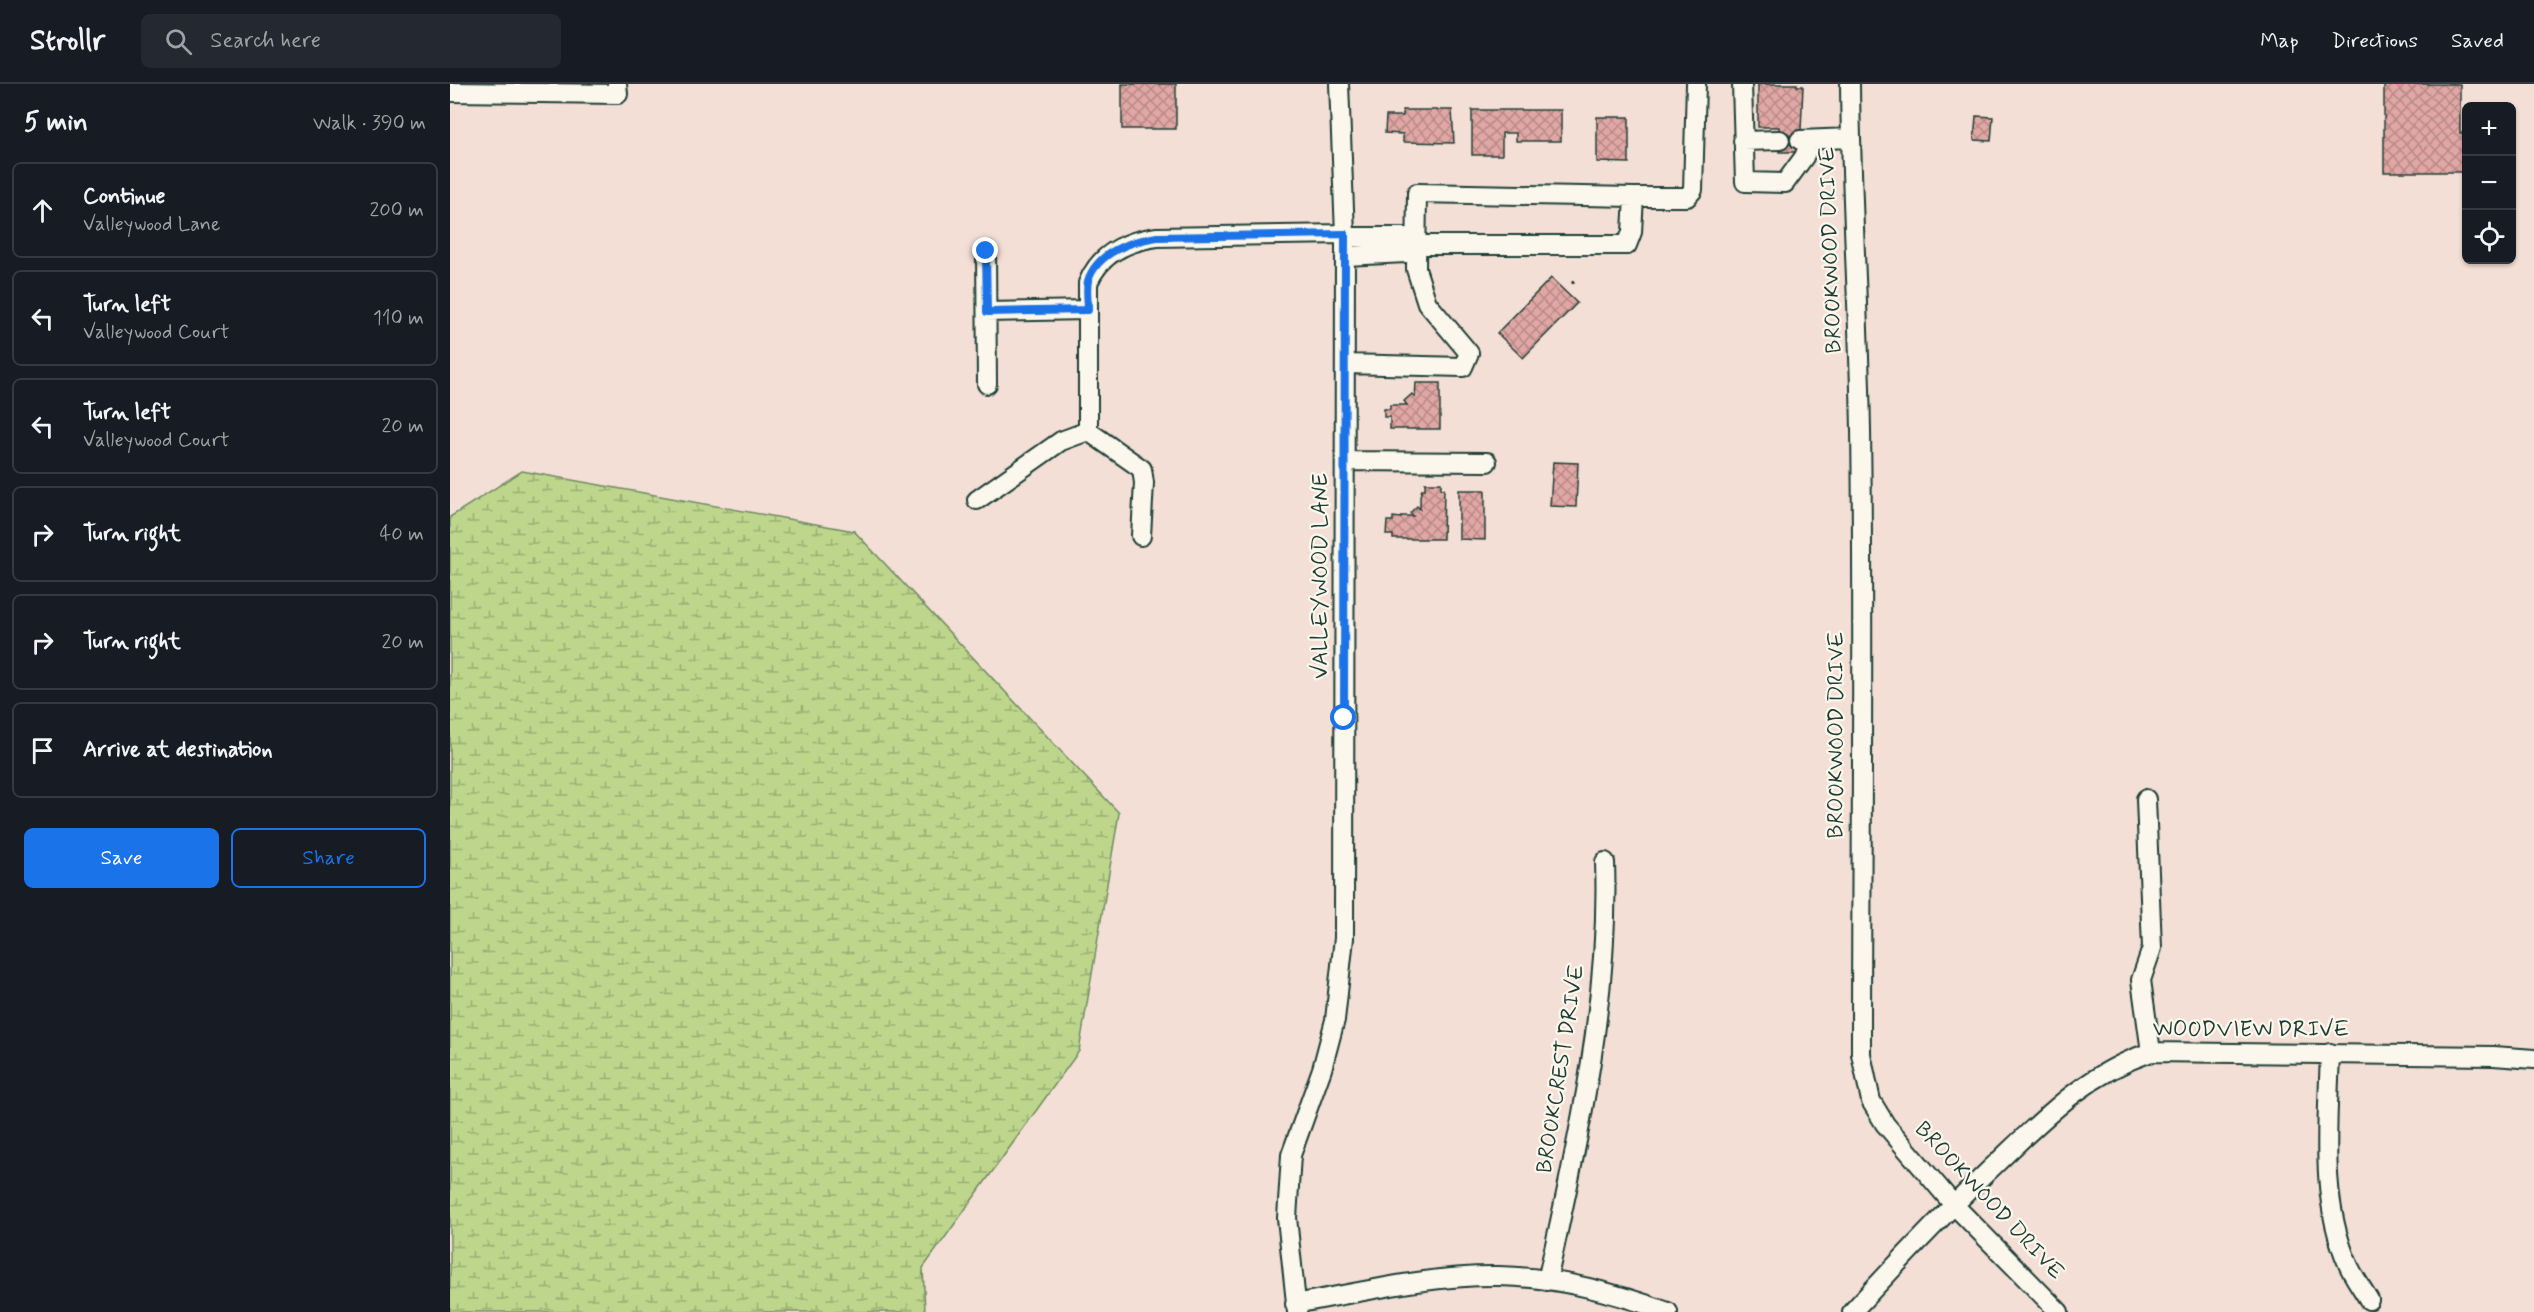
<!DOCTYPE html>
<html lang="en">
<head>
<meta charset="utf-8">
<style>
  body { margin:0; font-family:Mynerve,sans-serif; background:#242831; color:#f1f3f6 }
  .controls { position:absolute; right:18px; top:18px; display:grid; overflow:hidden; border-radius:9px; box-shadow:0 2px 4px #0004 }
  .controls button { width:54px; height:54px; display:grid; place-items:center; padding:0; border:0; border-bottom:2px solid #363941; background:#171b24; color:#f1f3f6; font:30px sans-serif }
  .stop { position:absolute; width:18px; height:18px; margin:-14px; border:4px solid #1a73e8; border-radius:50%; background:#fff }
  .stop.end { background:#1a73e8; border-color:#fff; box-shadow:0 2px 6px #0008 }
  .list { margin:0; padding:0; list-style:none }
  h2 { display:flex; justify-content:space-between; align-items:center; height:78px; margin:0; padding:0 24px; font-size:26px }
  h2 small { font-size:20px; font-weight:400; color:#9ea1a6 }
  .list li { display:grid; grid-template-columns:39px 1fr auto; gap:18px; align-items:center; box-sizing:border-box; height:96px; margin:0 12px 12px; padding:0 12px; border:2px solid #363941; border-radius:9px }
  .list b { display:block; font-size:22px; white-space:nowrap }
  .list p { margin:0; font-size:20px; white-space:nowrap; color:#9ea1a6 }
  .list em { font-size:20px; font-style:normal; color:#9ea1a6 }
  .actions { display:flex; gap:12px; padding:18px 24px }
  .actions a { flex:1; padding:14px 0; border:2px solid #1a73e8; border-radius:9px; text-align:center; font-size:21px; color:#1a73e8 }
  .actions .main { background:#1a73e8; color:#fff }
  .icon { flex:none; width:33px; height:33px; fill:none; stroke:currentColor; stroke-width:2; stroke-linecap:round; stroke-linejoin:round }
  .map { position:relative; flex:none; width:2084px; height:1228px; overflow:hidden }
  header { display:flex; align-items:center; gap:36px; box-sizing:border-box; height:84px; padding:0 30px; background:#171b24; border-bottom:2px solid #363941 }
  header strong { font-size:28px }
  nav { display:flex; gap:33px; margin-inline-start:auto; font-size:21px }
  .search { width:420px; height:54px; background:#242831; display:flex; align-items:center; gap:15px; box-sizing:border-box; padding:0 21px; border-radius:9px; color:#9ea1a6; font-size:22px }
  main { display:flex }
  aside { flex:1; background:#171b24 }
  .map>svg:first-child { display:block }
</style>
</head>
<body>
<header>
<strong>Strollr</strong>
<div class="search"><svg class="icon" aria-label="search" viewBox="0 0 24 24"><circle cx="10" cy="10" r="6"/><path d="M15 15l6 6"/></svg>Search here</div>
<nav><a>Map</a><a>Directions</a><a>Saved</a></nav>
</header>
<main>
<aside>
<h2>5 min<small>Walk · 390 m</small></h2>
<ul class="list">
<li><svg class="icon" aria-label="ahead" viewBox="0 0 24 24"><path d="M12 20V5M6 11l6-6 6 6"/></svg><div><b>Continue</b><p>Valleywood Lane</p></div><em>200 m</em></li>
<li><svg class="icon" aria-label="left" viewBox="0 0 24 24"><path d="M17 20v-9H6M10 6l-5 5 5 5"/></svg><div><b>Turn left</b><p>Valleywood Court</p></div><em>110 m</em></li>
<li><svg class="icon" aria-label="left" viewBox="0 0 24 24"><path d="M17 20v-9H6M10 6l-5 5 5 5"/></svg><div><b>Turn left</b><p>Valleywood Court</p></div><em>20 m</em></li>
<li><svg class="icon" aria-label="right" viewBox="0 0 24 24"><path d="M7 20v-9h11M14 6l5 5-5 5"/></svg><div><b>Turn right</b></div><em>40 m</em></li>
<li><svg class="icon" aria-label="right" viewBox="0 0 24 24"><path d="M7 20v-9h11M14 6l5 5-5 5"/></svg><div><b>Turn right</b></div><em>20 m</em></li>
<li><svg class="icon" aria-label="arrive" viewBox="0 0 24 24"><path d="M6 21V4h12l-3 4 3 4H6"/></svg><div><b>Arrive at destination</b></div></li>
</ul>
<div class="actions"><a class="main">Save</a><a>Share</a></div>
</aside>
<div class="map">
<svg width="2084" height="1228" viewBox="0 0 2084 1228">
  <defs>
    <pattern id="wetland-marsh" width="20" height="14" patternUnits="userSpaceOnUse" patternTransform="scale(1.5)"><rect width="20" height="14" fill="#bed68c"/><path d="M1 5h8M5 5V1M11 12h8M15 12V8" fill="none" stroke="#9aaf73"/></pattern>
    <pattern id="building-cross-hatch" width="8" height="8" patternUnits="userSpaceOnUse" patternTransform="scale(1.5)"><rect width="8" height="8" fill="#e1a7a4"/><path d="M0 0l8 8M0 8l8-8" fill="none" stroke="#b68986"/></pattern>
  </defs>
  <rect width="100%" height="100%" fill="#f3dfd6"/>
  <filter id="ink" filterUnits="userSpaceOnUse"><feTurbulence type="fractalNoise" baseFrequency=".0167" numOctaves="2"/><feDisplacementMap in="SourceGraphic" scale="12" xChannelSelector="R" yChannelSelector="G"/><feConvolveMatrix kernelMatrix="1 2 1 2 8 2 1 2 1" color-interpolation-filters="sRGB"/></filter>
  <g filter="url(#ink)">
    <path fill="url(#wetland-marsh)" stroke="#6e8a60" stroke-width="1.5" d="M72,387l332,60 265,282 -40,238 -156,217 2,44h-475v-795z"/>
    <path fill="url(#building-cross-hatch)" stroke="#1f3d34" stroke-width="1.5" d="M672,0h54v45h-54z
      M1308,0h39v2h6l-3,66h-21v-25h-21z
      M1934,0h76v49h6v39h-82z
      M953,26h49l2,33 -51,-1v-8l-18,-1 1,-17h17z
      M1022,26h89v31h-45v-8h-14v22h-30z
      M1526,32l17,1 -2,24 -17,-1z
      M1147,33h32v46l-32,-1z
      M1101,194l26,25 -54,55 -26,-25z
      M966,299h24v46h-50v-12h-6v-8h6v-4h17l-3,-4 8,-7 3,3z
      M1103,378l25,1 -2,44 -26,-1z
      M975,399h16v6h3l-1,50h-50v-4h-7l1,-14h6v-4l8,1v-2h12l-3,-3 7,-7 3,3v-13l2,-7h3z
      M1009,406h26v50l-26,-1z"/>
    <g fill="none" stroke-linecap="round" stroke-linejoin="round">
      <g stroke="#1f3d34" stroke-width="22">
        <path id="minor" d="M1292,0l3,98 40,1 19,-26 7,-17
          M1400,0c1,115 9,230 11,346 3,208 0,416 0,624l10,47 14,23 68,80 106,108
          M0,8l168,2 -1,-10
          M1350,56l50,-2
          M1293,57l37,-1
          M895,153h61l11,8 -11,8 -61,3
          M967,161h210l5,-13 2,-35h53l6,-7 3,-106
          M536,167l1,133
          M537,228l101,-2
          M895,280l118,3 6,-14 -42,-50 -11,-34 1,-76 217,4
          M638,347v-148c12,-30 39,-42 69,-46l188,-3
          M638,347l54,38 2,14 -3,53
          M895,377l142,1
          M527,416l84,-59 27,-10
          M1696,715l6,149 -11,32 10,72
          M1880,969c-2,69 -11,146 18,211 5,12 14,24 21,36
          M1097,1197c30,-136 63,-278 58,-419
          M845,1220c67,-12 135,-29 204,-28 56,1 117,17 169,36
          M847,1228l-10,-94 4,-63 31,-86 13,-49 9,-82 1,-704 -6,-150
          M1402,1228c49,-53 98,-105 151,-155 46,-44 86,-84 148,-105l343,4 40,3"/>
      </g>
      <path stroke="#1f3d34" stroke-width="3" stroke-dasharray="6 4.5" stroke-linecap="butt" d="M1123,197v3"/>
      <use href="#minor" stroke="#fbf7ec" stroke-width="18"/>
    </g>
  </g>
  <g fill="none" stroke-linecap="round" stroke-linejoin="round" filter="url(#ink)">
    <path stroke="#1a73e8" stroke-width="8" d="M536,167l1,61 101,-2c0,-9 -2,-21 0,-29 9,-29 43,-40 69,-44l188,-3 -1,484"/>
  </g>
  <g text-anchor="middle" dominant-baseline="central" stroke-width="4.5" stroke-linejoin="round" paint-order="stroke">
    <g font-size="22" fill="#1f3d34" stroke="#fbf7ec">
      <text transform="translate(1381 166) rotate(-92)">BROOKWOOD DRIVE</text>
      <text transform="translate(871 492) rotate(-90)">VALLEYWOOD LANE</text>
      <text transform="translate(1387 651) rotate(-90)">BROOKWOOD DRIVE</text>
      <text x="1801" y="946">WOODVIEW DRIVE</text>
      <text transform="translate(1111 985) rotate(-81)">BROOKCREST DRIVE</text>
      <text transform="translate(1539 1117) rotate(47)">BROOKWOOD DRIVE</text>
    </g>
  </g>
</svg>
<div class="controls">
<button>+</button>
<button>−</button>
<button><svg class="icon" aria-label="locate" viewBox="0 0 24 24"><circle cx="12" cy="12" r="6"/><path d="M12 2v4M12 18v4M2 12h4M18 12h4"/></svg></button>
</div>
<div class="stop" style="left:894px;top:634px"></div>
<div class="stop end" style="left:536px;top:167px"></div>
</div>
</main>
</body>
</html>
